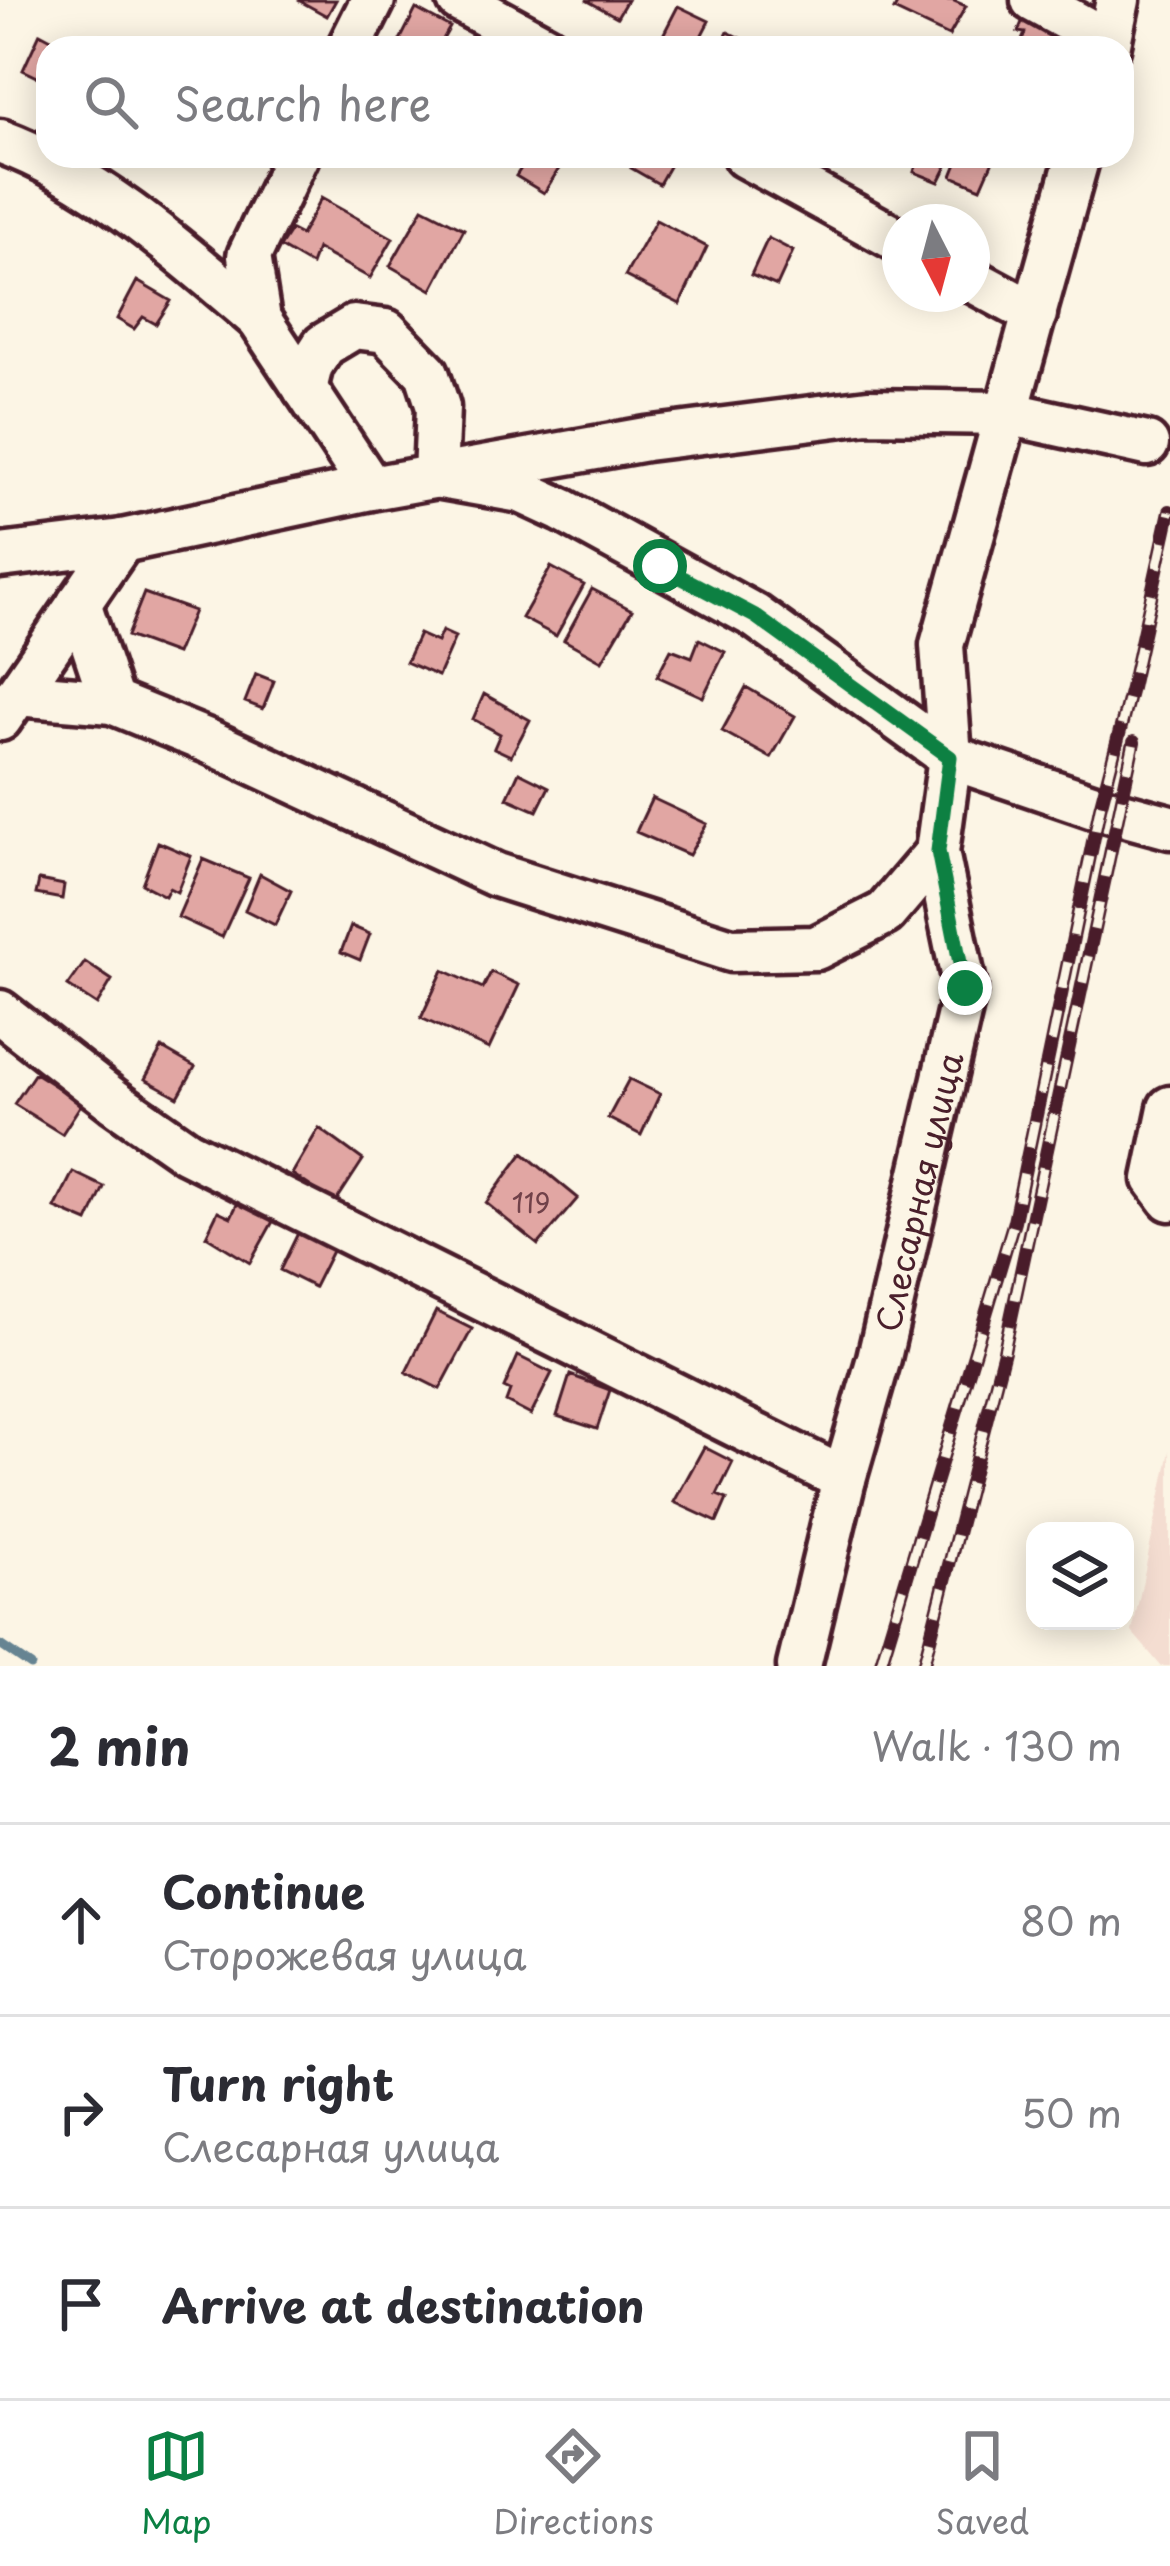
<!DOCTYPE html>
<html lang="en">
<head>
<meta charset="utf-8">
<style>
  body { margin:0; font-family:"Playpen Sans",sans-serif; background:#f2f2f3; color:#2b2b33 }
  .controls { position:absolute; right:36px; bottom:36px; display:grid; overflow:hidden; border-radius:24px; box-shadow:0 6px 30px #0003 }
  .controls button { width:108px; height:108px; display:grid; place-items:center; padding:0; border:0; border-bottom:3px solid #e1e1e2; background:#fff; color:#2b2b33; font:60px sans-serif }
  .compass { position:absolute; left:882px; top:204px; width:108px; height:108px; border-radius:50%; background:#fff; box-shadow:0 6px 30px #0003; rotate:174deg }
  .stop { position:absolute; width:36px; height:36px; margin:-27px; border:9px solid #0b8043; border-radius:50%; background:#fff }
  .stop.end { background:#0b8043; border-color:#fff; box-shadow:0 3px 12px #0008 }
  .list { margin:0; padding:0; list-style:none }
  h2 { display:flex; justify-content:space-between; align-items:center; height:156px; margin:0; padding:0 48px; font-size:51px }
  h2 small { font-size:39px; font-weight:400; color:#7c7c81 }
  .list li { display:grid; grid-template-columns:78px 1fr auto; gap:36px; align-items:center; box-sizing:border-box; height:192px; padding:0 48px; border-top:3px solid #e1e1e2 }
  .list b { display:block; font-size:45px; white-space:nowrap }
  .list p { margin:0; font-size:39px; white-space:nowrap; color:#7c7c81 }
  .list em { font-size:39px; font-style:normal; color:#7c7c81 }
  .icon { flex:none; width:66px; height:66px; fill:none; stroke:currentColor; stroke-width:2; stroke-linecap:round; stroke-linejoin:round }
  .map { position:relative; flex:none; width:1170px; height:1666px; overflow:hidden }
  .search { position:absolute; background:#fff; box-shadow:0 6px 30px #0003; left:36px; right:36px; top:36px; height:132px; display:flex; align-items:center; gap:30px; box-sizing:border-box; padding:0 42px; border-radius:36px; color:#7c7c81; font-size:45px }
  .sheet { height:732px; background:#fff }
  nav { display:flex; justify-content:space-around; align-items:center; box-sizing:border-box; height:168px; border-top:3px solid #e1e1e2; background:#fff; font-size:33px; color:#7c7c81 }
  nav a { display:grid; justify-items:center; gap:6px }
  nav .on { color:#0b8043 }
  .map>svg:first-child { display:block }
</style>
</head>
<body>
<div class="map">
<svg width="1170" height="1666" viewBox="0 0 1170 1666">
  <rect width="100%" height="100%" fill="#fcf5e5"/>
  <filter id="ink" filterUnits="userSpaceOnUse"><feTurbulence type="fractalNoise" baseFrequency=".00833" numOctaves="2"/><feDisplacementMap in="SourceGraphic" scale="24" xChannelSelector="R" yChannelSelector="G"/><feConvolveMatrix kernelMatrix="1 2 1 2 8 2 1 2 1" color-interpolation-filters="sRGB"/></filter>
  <g filter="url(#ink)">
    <path fill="#f4ddd1" d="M1170,1451v215h-9l-29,-34z"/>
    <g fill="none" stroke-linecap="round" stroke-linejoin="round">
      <path stroke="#668492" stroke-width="9" d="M0,1645l31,21"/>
    </g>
    <path fill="#e1a6a3" stroke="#4a1f2b" stroke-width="3" d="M298,0h38l-9,16z
      M586,0h41l-10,17z
      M899,0h53l14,6 -17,30 -55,-26z
      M678,6l31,15 -14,27h-20l-15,-7z
      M416,9l34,18 -12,21h-42z
      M1026,12l39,18 -7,18h-39l6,-15 -7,-1z
      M728,32l30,15 -1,1h-37z
      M40,33l28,15h-20v34l-25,-12z
      M529,156h23l11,6 -19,31 -28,-17z
      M638,156h37l-16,28 -28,-16z
      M920,156h32l-13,26 -25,-10z
      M960,156h35l-14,32 -29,-12z
      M321,198l72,40 -23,40 -53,-29 -6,16 -31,-18 11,-17 10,5z
      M423,208l41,21 -32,61 -42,-24z
      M656,220l51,27 -27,57 -55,-28z
      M768,238l25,13 -16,35 -26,-11z
      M137,281l34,20 -15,23 -13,-7 -9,12 -17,-10z
      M551,567l33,18 -28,51 -34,-18z
      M592,589l40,21 -30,51 -38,-21z
      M144,593l50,18 -18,43 -49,-18z
      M442,631l13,6 -17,39 -32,-14 13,-28 18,8z
      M699,639l26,13 -22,45 -46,-21 14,-27 21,8z
      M256,674l18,7 -11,28 -18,-7z
      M746,687l49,29 -24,42 -49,-27z
      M484,694l46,26 -19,36 -17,-8 6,-14 -27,-15z
      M519,772l30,15 -12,24 -30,-13z
      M652,798l55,26 -18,31 -53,-23z
      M158,842l33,14 -14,36 -8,-4 -4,8 -23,-12z
      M203,859l46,19 -27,59 -44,-20z
      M260,874l31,17 -16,34 -30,-15z
      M39,880l25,5 -2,14 -26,-5z
      M351,926l19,8 -10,26 -19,-8z
      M85,962l27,18 -15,25 -29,-19z
      M443,970l40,18 8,-16 28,13 -30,64 -68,-31z
      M162,1048l33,19 -17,30 -33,-18z
      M35,1073l47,30 -20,31 -48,-30z
      M629,1079l31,15 -19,41 -33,-17z
      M319,1128l44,32 -28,43 -43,-29z
      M523,1153l55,45 -40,47 -52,-42z
      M73,1172l31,15 -16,35 -33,-14z
      M241,1196l35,20 -26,47 -44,-27 12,-25 13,6z
      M300,1229l35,16 -21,42 -34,-17z
      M436,1311l36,18 -32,60 -34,-17z
      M518,1356l34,17 -21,42 -25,-13 4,-11 -6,-3z
      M570,1375l40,15 -13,39 -40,-13z
      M704,1447l29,15 -16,33 10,4 -10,23 -43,-20z"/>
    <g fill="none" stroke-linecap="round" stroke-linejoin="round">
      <g stroke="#4a1f2b" stroke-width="51">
        <g id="minor">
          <path d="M459,0l88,48"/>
          <path d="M1033,0l76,42"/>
          <path d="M349,48l24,-48"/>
          <path d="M1108,48l10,-48"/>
          <path d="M0,141c96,35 182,112 259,178"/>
          <path d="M297,156l-48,100 10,63 112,169"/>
          <path d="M745,156l155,85"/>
          <path d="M972,280l63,34"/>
          <path d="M305,389l6,-24 13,-20 30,-18 32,4 41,42 11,34 -3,69 86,15 41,19 193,106 195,141 150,51 70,19"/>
          <path d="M0,556l122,-15 249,-53 275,-49 222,-28 139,2 140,31"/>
          <path d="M79,603l33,99"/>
          <path d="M17,694l95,8 98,40 286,133 235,75 85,-2 69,-35 52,-61"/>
          <path d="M0,719l122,-178"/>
          <path d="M0,1012l114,89 73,51 657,327"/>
          <path d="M1170,1108l-15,71 15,20"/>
          <path id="s1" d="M799,1666l45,-187 35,-121 86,-370 -28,-136 13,-95 -8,-112 136,-489"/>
        </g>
      </g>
      <use href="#minor" stroke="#fcf5e5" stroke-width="42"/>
      <g stroke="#4a1f2b" stroke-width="14">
        <path id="rail" d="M880,1666l134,-445 86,-413 31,-120 39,-177
          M923,1666l81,-315 130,-609"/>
      </g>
      <use href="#rail" stroke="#fcf5e5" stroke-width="9" stroke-dasharray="27" stroke-linecap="butt"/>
    </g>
  </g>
  <g fill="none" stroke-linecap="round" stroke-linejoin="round" filter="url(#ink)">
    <path stroke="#0b8043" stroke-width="15" d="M660,566l95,50 195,141 -12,94 27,137"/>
  </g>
  <g text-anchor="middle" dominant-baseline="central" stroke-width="9" stroke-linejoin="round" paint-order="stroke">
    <g font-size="27" fill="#704149">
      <text x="531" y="1201">119</text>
    </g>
    <g font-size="33" fill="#4a1f2b" stroke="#fcf5e5">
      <text stroke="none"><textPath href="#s1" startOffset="489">Слесарная улица</textPath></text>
    </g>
  </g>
</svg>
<div class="controls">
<button><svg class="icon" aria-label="layers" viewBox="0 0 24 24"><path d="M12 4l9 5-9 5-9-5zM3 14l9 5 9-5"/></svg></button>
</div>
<svg class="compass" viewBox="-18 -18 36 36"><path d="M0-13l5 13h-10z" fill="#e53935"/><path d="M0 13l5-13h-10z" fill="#7c7c81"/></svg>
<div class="stop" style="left:660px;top:566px"></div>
<div class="stop end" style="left:965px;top:988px"></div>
<div class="search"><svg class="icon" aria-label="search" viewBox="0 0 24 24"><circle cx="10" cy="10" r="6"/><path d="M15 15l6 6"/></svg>Search here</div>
</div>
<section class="sheet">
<h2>2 min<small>Walk · 130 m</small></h2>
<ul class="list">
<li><svg class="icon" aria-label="ahead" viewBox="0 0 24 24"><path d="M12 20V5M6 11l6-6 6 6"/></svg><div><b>Continue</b><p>Сторожевая улица</p></div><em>80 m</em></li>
<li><svg class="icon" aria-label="right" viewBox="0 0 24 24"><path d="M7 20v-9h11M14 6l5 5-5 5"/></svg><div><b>Turn right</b><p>Слесарная улица</p></div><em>50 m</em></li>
<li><svg class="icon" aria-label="arrive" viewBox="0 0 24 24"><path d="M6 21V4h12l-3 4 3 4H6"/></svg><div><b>Arrive at destination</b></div></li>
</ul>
</section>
<nav>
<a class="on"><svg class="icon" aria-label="map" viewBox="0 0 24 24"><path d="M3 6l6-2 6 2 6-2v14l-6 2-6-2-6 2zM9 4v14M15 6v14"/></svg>Map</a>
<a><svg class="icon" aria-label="directions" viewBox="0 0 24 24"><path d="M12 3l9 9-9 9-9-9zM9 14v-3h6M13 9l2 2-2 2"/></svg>Directions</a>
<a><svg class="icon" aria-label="saved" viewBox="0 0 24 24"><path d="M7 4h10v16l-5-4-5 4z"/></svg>Saved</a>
</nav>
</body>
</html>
